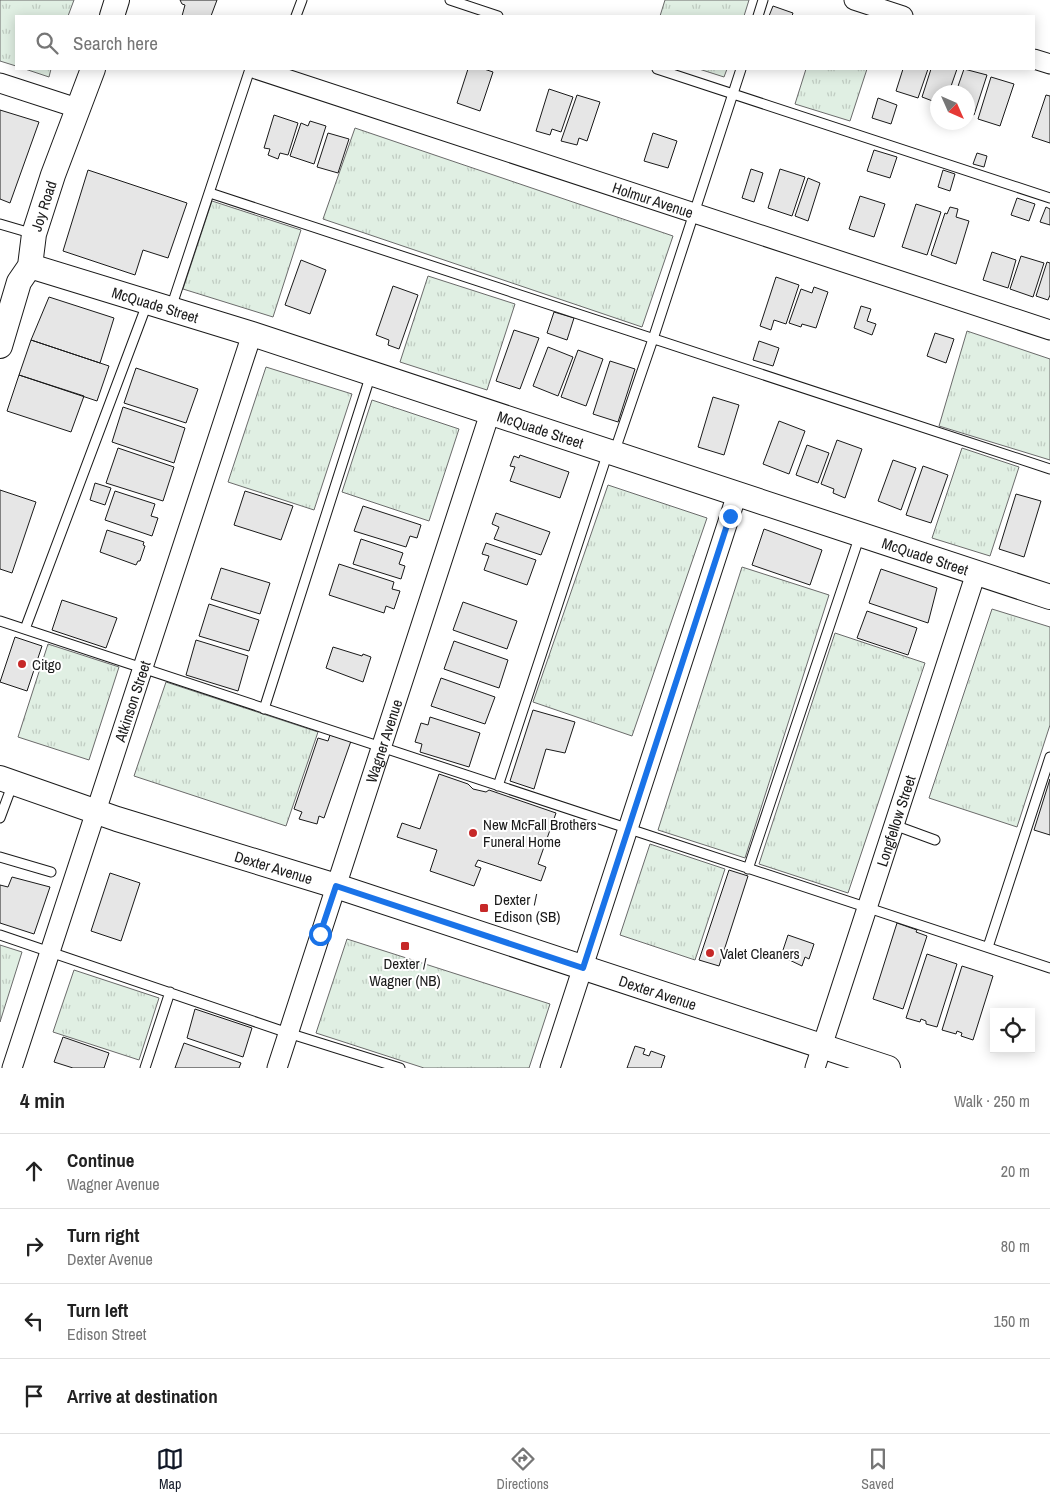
<!DOCTYPE html>
<html lang="en">
<head>
<meta charset="utf-8">
<style>
  body { margin:0; font-family:"Archivo Narrow",sans-serif; background:#f6f6f6; color:#222 }
  .controls { position:absolute; right:15px; bottom:15px; display:grid; overflow:hidden; border-radius:0px; box-shadow:0 2px 12px #0003 }
  .controls button { width:45px; height:45px; display:grid; place-items:center; padding:0; border:0; border-bottom:1px solid #e0e0e0; background:#fff; color:#222; font:25px sans-serif }
  .compass { position:absolute; left:930px; top:85px; width:45px; height:45px; border-radius:50%; background:#fff; box-shadow:0 2px 12px #0003; rotate:135deg }
  .stop { position:absolute; width:15px; height:15px; margin:-11px; border:4px solid #1a73e8; border-radius:50%; background:#fff }
  .stop.end { background:#1a73e8; border-color:#fff; box-shadow:0 1px 5px #0008 }
  .list { margin:0; padding:0; list-style:none }
  h2 { display:flex; justify-content:space-between; align-items:center; height:65px; margin:0; padding:0 20px; font-size:21px }
  h2 small { font-size:16px; font-weight:400; color:#767676 }
  .list li { display:grid; grid-template-columns:32px 1fr auto; gap:15px; align-items:center; box-sizing:border-box; height:75px; padding:0 20px; border-top:1px solid #e0e0e0 }
  .list b { display:block; font-size:19px; white-space:nowrap }
  .list p { margin:0; font-size:16px; white-space:nowrap; color:#767676 }
  .list em { font-size:16px; font-style:normal; color:#767676 }
  .icon { flex:none; width:28px; height:28px; fill:none; stroke:currentColor; stroke-width:2; stroke-linecap:round; stroke-linejoin:round }
  .map { position:relative; flex:none; width:1050px; height:1068px; overflow:hidden }
  .search { position:absolute; background:#fff; box-shadow:0 2px 12px #0003; left:15px; right:15px; top:15px; height:55px; display:flex; align-items:center; gap:12px; box-sizing:border-box; padding:0 18px; border-radius:0px; color:#767676; font-size:19px }
  .sheet { height:365px; background:#fff }
  nav { display:flex; justify-content:space-around; align-items:center; box-sizing:border-box; height:70px; border-top:1px solid #e0e0e0; background:#fff; font-size:14px; color:#767676 }
  nav a { display:grid; justify-items:center; gap:2px }
  nav .on { color:#111827 }
  .map>svg:first-child { display:block }
</style>
</head>
<body>
<div class="map">
<svg width="1050" height="1068" viewBox="0 0 1050 1068">
  <defs>
    <pattern id="grass-tufts" width="24" height="20" patternUnits="userSpaceOnUse" patternTransform="scale(1.25)"><rect width="24" height="20" fill="#e0efe3"/><path d="M3 7l-1-3M5 7V3M7 7l1-3M15 17l-1-3M17 17v-4M19 17l1-3" fill="none" stroke="#c0ccc2"/></pattern>
  </defs>
  <rect width="100%" height="100%" fill="#fff"/>
  <path fill="url(#grass-tufts)" stroke="#6a6a6a" d="M0,0h74l-6,16h-52v50l-16,-5z
    M665,0h84l-5,16h-84z
    M25,69h26l-2,8z
    M699,69h28l-3,8z
    M806,69h61l-17,52 -55,-17z
    M355,128l318,108 -31,91 -319,-108z
    M212,201l89,29 -28,87 -90,-28z
    M428,276l87,28 -28,86 -87,-28z
    M967,331l83,28v101l-111,-34z
    M266,367l86,27 -38,116 -86,-28z
    M372,400l87,29 -30,92 -87,-29z
    M962,448l57,19 -29,89 -58,-18z
    M608,485l99,33 -75,218 -99,-34z
    M742,567l87,28 -84,263 -87,-28z
    M992,609l58,18v98l-33,102 -88,-29z
    M835,633l90,30 -77,230 -89,-29z
    M48,644l71,23 -30,93 -71,-23z
    M166,682l152,50 -32,94 -152,-50z
    M650,844l75,25 -30,91 -75,-25z
    M347,939l203,65 -21,64h-105l-108,-35z
    M0,945l22,7 -22,70z
    M74,970l85,28 -20,62 -86,-28z"/>
  <path fill="#e6e6e6" stroke="#1a1a1a" d="M180,0h37l-6,16h-29l3,-11 -3,-1z
    M773,6l20,7 -1,3h-23z
    M468,69h16l9,3 -13,39 -23,-8z
    M903,69h25l-10,29 -22,-7z
    M931,69h26l-8,23h-11v11l-16,-6z
    M964,69l23,6 -13,40 -6,-3v-20h-12z
    M991,77l23,7 -14,42 -22,-7z
    M549,89l24,8 -12,35 -9,-3 -2,6 -14,-4z
    M577,95l23,7 -13,39 -8,-3 -2,7 -16,-4z
    M1046,95l4,1v47l-18,-6z
    M878,98l19,7 -6,19 -19,-6z
    M0,110l39,12 -29,81 -10,-4z
    M274,115l24,8 -10,32 -8,-2 -2,6 -10,-4 2,-6 -6,-1z
    M310,121l16,5 -12,38 -24,-8 11,-33 7,3z
    M328,133l21,6 -11,34 -21,-6z
    M653,133l24,8 -9,27 -24,-7z
    M874,150l23,7 -7,21 -23,-7z
    M977,153l10,3 -3,11 -11,-3z
    M751,169l12,4 -9,29 -12,-4z
    M780,169l25,8 -13,39 -24,-8z
    M88,170l99,33 -19,55 -25,-8 -8,25 -72,-24z
    M943,170l12,4 -5,17 -12,-4z
    M808,178l12,5 -12,38 -13,-5z
    M860,196l25,8 -11,33 -25,-8z
    M1017,198l18,6 -6,17 -18,-6z
    M916,204l25,8 -14,43 -25,-8z
    M950,207l8,2 -2,8 13,4 -13,43 -25,-9 14,-42 2,1z
    M1046,207l4,2v16l-10,-3z
    M992,252l24,8 -8,28 -25,-8z
    M1021,256l23,7 -11,34 -23,-8z
    M301,260l25,10 -16,44 -25,-9z
    M1047,262l3,1v32l-2,5 -12,-4z
    M776,277l23,8 -13,39 -12,-4 -3,10 -11,-4z
    M393,286l25,9 -19,54 -11,-4 1,-5 -13,-5z
    M814,287l14,5 -12,36 -14,-4 -1,3 -12,-4 12,-34 11,4z
    M49,297l65,21 -14,45 -69,-23z
    M861,306l10,3 -4,12 9,3 -4,11 -18,-7z
    M554,312l20,6 -7,22 -20,-7z
    M514,330l25,8 -19,51 -24,-8z
    M935,333l19,6 -8,24 -19,-7z
    M31,340l78,26 -12,35 -78,-26z
    M759,341l20,7 -6,18 -20,-6z
    M548,347l25,10 -15,39 -25,-10z
    M578,350l25,9 -17,47 -25,-9z
    M610,361l25,8 -17,53 -25,-8z
    M136,368l62,21 -12,34 -62,-20z
    M19,375l65,21 -13,36 -64,-21z
    M713,397l26,8 -15,50 -26,-8z
    M123,407l62,21 -11,35 -62,-21z
    M779,421l26,10 -16,43 -26,-10z
    M837,440l25,9 -17,49 -12,-5 1,-4 -13,-5z
    M807,445l22,8 -11,30 -22,-8z
    M118,448l56,19 -11,34 -57,-18z
    M520,455l49,17 -9,26 -50,-17 5,-14 -5,-1 4,-10 5,2z
    M893,460l23,8 -15,42 -23,-9z
    M923,466l25,9 -17,48 -25,-8z
    M95,483l16,5 -6,17 -15,-5z
    M0,490l36,12 -24,71 -12,-4z
    M115,491l40,13 -4,12 7,2 -6,18 -47,-16z
    M245,491l48,15 -12,34 -47,-15z
    M1016,494l25,7 -17,56 -25,-8z
    M363,506l58,19 -4,13 -7,-2 -4,11 -52,-16z
    M496,513l54,19 -9,23 -47,-16 5,-12 -7,-3z
    M764,529l58,21 -12,35 -58,-20z
    M107,530l37,12 -1,3 2,1 -5,15h-2l-2,4 -36,-13z
    M361,539l42,14 -4,11 6,2 -4,13 -48,-15z
    M486,543l50,17 -9,25 -43,-15 5,-14 -7,-2z
    M339,564l55,18 -2,7 8,2 -6,18 -8,-3 -2,7 -55,-18z
    M221,568l49,15 -10,31 -49,-15z
    M881,569l56,19 -9,35 -59,-20z
    M62,600l55,18 -11,30 -54,-18z
    M463,602l54,19 -10,28 -54,-19z
    M209,604l50,16 -10,31 -50,-15z
    M867,611l50,17 -9,27 -51,-17z
    M15,637l27,9 -15,45 -27,-9z
    M196,640l52,16 -10,35 -52,-16z
    M454,641l54,19 -9,28 -55,-19z
    M333,647l29,9 1,-2 8,3 -8,25 -37,-14z
    M441,678l54,19 -10,27 -54,-18z
    M533,710l42,12 -10,31 -19,-4 -12,40 -24,-8z
    M430,717l50,16 -11,34 -49,-15 2,-8 -7,-2 6,-19 7,2z
    M330,735l21,6 -27,77 -5,-2 -2,8 -18,-5 3,-7 -8,-3 24,-71 10,3z
    M439,774l29,10 5,5 13,3 3,-2 67,23 -18,51 8,3 -5,14 -63,-21 -3,6 6,2 -7,18 -44,-15 7,-21 -40,-13 5,-14 18,6z
    M1050,779v56l-16,-5z
    M729,870l19,6 -29,90 -20,-6z
    M110,873l30,10 -19,58 -30,-10z
    M12,877l38,10 -16,47 -34,-11v-38l8,2z
    M897,923l20,7 -1,2 11,4 -24,73 -30,-10z
    M788,935l26,9 -5,15 -4,-2 -3,9 -21,-10z
    M927,954l30,10 -20,63 -11,-3v-3l-5,-2 -1,3 -14,-4z
    M962,966l31,10 -20,64 -12,-4 1,-3 -5,-2 -1,3 -14,-4z
    M195,1009l57,19 -9,29 -56,-19z
    M63,1037l46,16 -5,15h-31l-19,-6z
    M184,1043l57,20 -2,5h-64z
    M635,1046l10,3 -2,5 6,2 2,-5 14,5 -4,12h-34z"/>
  <g fill="none" stroke-linecap="round" stroke-linejoin="round">
    <g stroke="#1a1a1a" stroke-width="11">
      <path id="service" d="M450,0l48,16
        M296,16l6,-16
        M758,16l5,-16
        M657,69l393,129
        M210,193l840,276
        M0,224l34,10
        M171,308l79,-239
        M614,453l39,-114 88,-270
        M0,621l1050,347
        M25,629l122,-325
        M264,709l107,-335
        M498,786l110,-334
        M0,818l13,-35
        M894,825l41,15
        M0,857l51,15
        M748,869l112,-334
        M0,935l288,98 112,35
        M988,947l62,-190
        M145,1068l25,-76"/>
    </g>
    <g stroke="#1a1a1a" stroke-width="21">
      <g id="minor">
        <path d="M854,0l49,16"/>
        <path d="M1034,59l16,5"/>
        <path id="s1" d="M256,69l794,261"/>
        <path d="M0,83l77,25"/>
        <path id="s2" d="M12,1068l240,-734"/>
        <path id="s3" d="M277,1068l213,-655"/>
        <path d="M550,1068l187,-574"/>
        <path id="s4" d="M815,1068l161,-495"/>
      </g>
    </g>
    <g stroke="#1a1a1a" stroke-width="26">
      <g id="tertiary">
        <path d="M112,16l5,-16"/>
        <path id="s5" d="M30,266l222,68 798,263"/>
        <path id="s6" d="M0,346l19,-64 11,-16 4,-32 19,-59 40,-106"/>
        <path id="s7" d="M0,778l117,41 219,67 552,182"/>
      </g>
    </g>
    <use href="#service" stroke="#fff" stroke-width="9"/>
    <use href="#minor" stroke="#fff" stroke-width="19"/>
    <use href="#tertiary" stroke="#fff" stroke-width="24"/>
  </g>
  <g fill="none" stroke-linecap="round" stroke-linejoin="round">
    <path stroke="#1a73e8" stroke-width="6" d="M320,934l16,-48 247,82 147,-452"/>
  </g>
  <g fill="#c62828" stroke="#fff" stroke-width="2">
    <circle cx="22" cy="664" r="5"/>
    <circle cx="473" cy="833" r="5"/>
    <rect x="479" y="903" width="10" height="10" rx="2.5"/>
    <rect x="400" y="941" width="10" height="10" rx="2.5"/>
    <circle cx="710" cy="953" r="5"/>
  </g>
  <g text-anchor="middle" dominant-baseline="central" stroke-width="4" stroke-linejoin="round" paint-order="stroke">
    <g font-size="15" fill="#1a1a1a" stroke="#fff">
      <text stroke="none"><textPath href="#s1" startOffset="418">Holmur Avenue</textPath></text>
      <text stroke="none"><textPath href="#s6" startOffset="148">Joy Road</textPath></text>
      <text stroke="none"><textPath href="#s5" startOffset="131">McQuade Street</textPath></text>
      <text stroke="none"><textPath href="#s5" startOffset="536">McQuade Street</textPath></text>
      <text stroke="none"><textPath href="#s5" startOffset="941">McQuade Street</textPath></text>
      <text stroke="none"><textPath href="#s2" startOffset="386">Atkinson Street</textPath></text>
      <text stroke="none"><textPath href="#s3" startOffset="344">Wagner Avenue</textPath></text>
      <text stroke="none"><textPath href="#s4" startOffset="260">Longfellow Street</textPath></text>
      <text stroke="none"><textPath href="#s7" startOffset="288">Dexter Avenue</textPath></text>
      <text stroke="none"><textPath href="#s7" startOffset="692">Dexter Avenue</textPath></text>
    </g>
    <g font-size="15" fill="#1a1a1a" stroke="#fff" text-anchor="start">
      <text x="32" y="664">Citgo</text>
      <text x="483" y="824">New McFall Brothers<tspan x="483" dy="17">Funeral Home</tspan></text>
      <text x="494" y="899">Dexter /<tspan x="494" dy="17">Edison (SB)</tspan></text>
      <text x="720" y="953">Valet Cleaners</text>
      <text x="405" y="963" text-anchor="middle">Dexter /<tspan x="405" dy="17">Wagner (NB)</tspan></text>
    </g>
  </g>
</svg>
<div class="controls">
<button><svg class="icon" aria-label="locate" viewBox="0 0 24 24"><circle cx="12" cy="12" r="6"/><path d="M12 2v4M12 18v4M2 12h4M18 12h4"/></svg></button>
</div>
<svg class="compass" viewBox="-18 -18 36 36"><path d="M0-13l5 13h-10z" fill="#e53935"/><path d="M0 13l5-13h-10z" fill="#767676"/></svg>
<div class="stop" style="left:320px;top:934px"></div>
<div class="stop end" style="left:730px;top:516px"></div>
<div class="search"><svg class="icon" aria-label="search" viewBox="0 0 24 24"><circle cx="10" cy="10" r="6"/><path d="M15 15l6 6"/></svg>Search here</div>
</div>
<section class="sheet">
<h2>4 min<small>Walk · 250 m</small></h2>
<ul class="list">
<li><svg class="icon" aria-label="ahead" viewBox="0 0 24 24"><path d="M12 20V5M6 11l6-6 6 6"/></svg><div><b>Continue</b><p>Wagner Avenue</p></div><em>20 m</em></li>
<li><svg class="icon" aria-label="right" viewBox="0 0 24 24"><path d="M7 20v-9h11M14 6l5 5-5 5"/></svg><div><b>Turn right</b><p>Dexter Avenue</p></div><em>80 m</em></li>
<li><svg class="icon" aria-label="left" viewBox="0 0 24 24"><path d="M17 20v-9H6M10 6l-5 5 5 5"/></svg><div><b>Turn left</b><p>Edison Street</p></div><em>150 m</em></li>
<li><svg class="icon" aria-label="arrive" viewBox="0 0 24 24"><path d="M6 21V4h12l-3 4 3 4H6"/></svg><div><b>Arrive at destination</b></div></li>
</ul>
</section>
<nav>
<a class="on"><svg class="icon" aria-label="map" viewBox="0 0 24 24"><path d="M3 6l6-2 6 2 6-2v14l-6 2-6-2-6 2zM9 4v14M15 6v14"/></svg>Map</a>
<a><svg class="icon" aria-label="directions" viewBox="0 0 24 24"><path d="M12 3l9 9-9 9-9-9zM9 14v-3h6M13 9l2 2-2 2"/></svg>Directions</a>
<a><svg class="icon" aria-label="saved" viewBox="0 0 24 24"><path d="M7 4h10v16l-5-4-5 4z"/></svg>Saved</a>
</nav>
</body>
</html>
